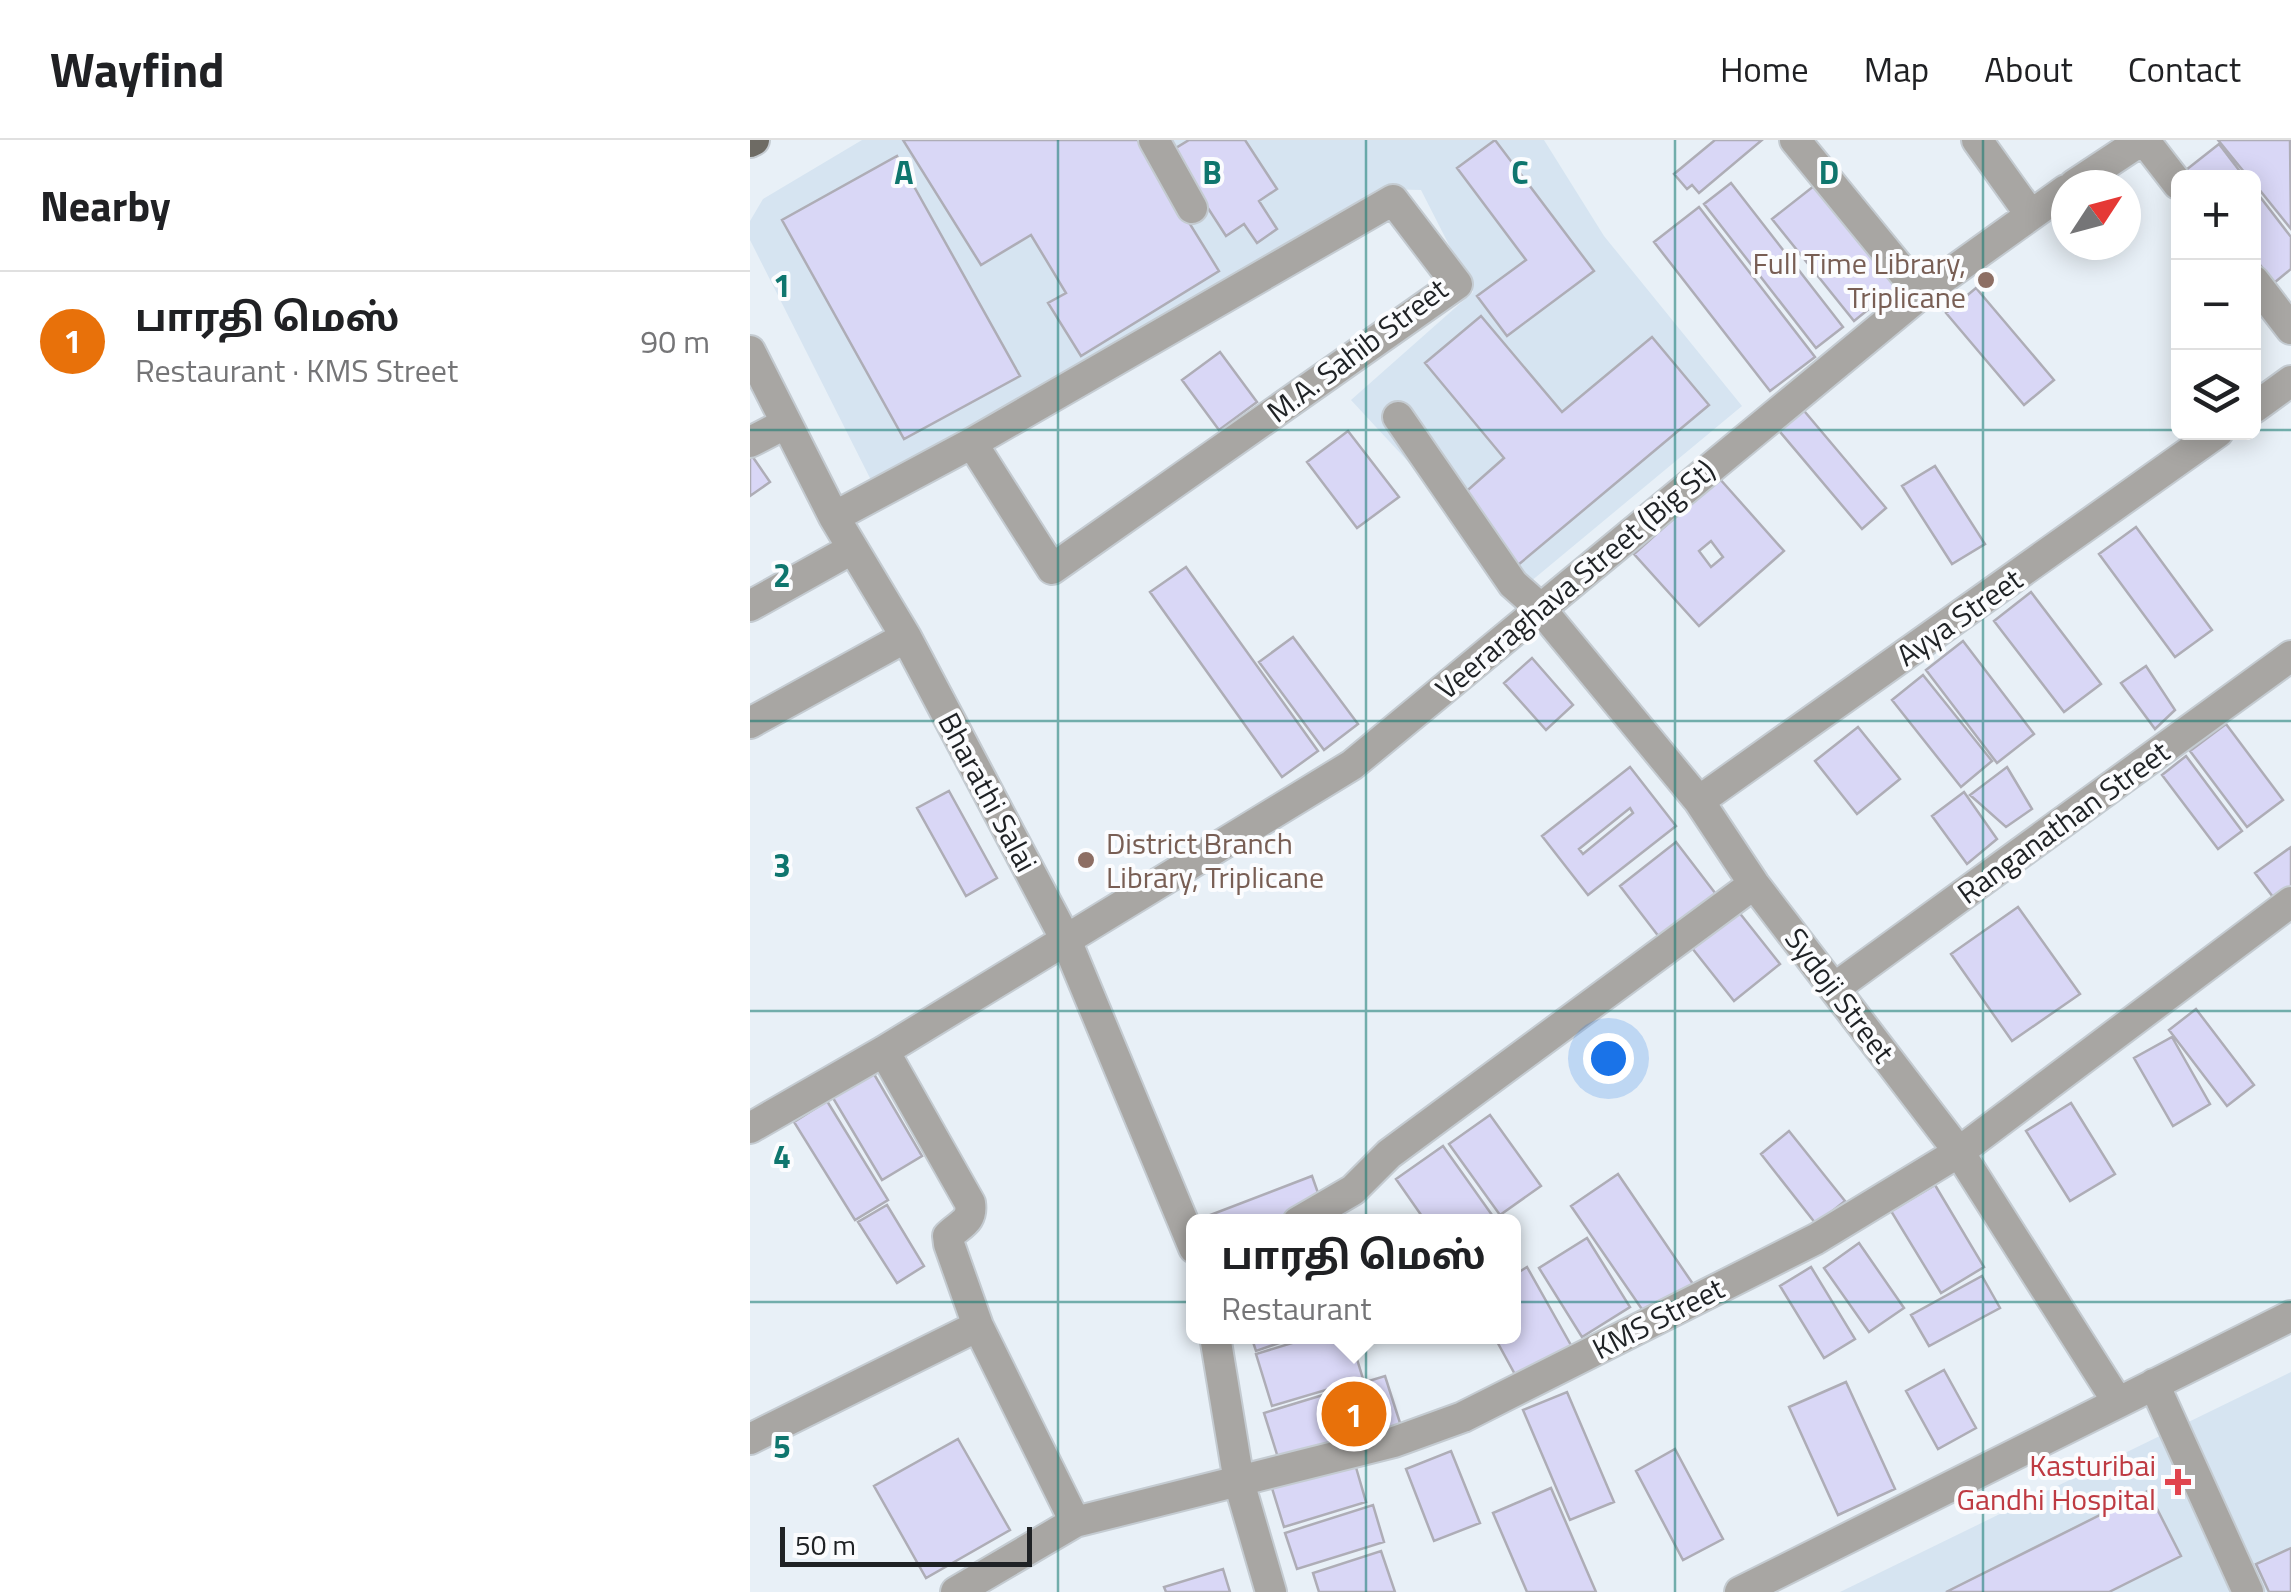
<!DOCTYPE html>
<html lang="en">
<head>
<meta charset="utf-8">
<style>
  body { margin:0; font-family:"Titillium Web","Noto Sans Tamil",sans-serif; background:#f2f2f2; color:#202124 }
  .controls { position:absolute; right:30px; top:30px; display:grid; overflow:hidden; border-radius:15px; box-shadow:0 5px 25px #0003 }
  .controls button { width:90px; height:90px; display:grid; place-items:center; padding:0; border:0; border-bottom:2px solid #e0e0e0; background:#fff; color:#202124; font:50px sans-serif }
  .compass { position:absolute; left:1301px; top:30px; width:90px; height:90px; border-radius:50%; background:#fff; box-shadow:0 5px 25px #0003; rotate:54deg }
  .scale { position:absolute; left:30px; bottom:25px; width:252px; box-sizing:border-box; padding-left:10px; border:5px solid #1f2225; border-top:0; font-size:28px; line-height:35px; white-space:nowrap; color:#1f2225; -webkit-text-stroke:8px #fbfcfe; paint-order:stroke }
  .you { position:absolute; left:858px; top:918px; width:35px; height:35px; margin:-25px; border:8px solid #fff; border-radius:50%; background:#1a73e8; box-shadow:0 0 0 15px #1a73e833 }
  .badge { display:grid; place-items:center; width:65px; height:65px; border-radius:50%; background:#786534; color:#fff; font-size:32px; font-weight:700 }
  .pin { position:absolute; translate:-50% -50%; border:5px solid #fff; box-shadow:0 2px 10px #0006 }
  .popup { position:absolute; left:436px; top:1074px; width:335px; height:130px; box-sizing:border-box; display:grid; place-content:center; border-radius:15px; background:#fff; filter:drop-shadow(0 2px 8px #0005); font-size:32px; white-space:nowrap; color:#757577 }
  .popup b { font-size:38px; color:#202124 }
  .popup::after { content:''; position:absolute; left:50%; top:100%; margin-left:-20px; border:20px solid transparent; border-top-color:#fff }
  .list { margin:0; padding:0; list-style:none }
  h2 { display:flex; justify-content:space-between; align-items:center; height:130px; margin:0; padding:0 40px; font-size:42px }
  h2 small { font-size:32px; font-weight:400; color:#757577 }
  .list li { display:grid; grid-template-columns:65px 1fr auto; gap:30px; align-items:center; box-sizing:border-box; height:140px; padding:0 40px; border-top:2px solid #e0e0e0 }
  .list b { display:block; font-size:38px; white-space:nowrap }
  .list p { margin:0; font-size:32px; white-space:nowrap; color:#757577 }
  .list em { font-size:32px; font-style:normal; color:#757577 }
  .icon { flex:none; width:55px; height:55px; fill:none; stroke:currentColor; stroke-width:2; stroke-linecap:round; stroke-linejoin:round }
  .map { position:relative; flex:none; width:1541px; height:1452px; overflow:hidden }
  header { display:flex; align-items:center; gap:60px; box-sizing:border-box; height:140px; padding:0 50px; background:#fff; border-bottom:2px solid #e0e0e0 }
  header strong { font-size:48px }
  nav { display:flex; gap:55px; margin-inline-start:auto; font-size:35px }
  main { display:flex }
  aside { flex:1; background:#fff }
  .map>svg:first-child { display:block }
</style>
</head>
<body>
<header>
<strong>Wayfind</strong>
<nav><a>Home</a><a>Map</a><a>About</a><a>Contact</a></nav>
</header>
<main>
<aside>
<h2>Nearby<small></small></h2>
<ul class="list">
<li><span class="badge" style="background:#e8710a">1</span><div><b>பாரதி மெஸ்</b><p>Restaurant · KMS Street</p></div><em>90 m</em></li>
</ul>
</aside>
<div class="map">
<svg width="1541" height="1452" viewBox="0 0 1541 1452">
  <rect width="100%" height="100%" fill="#e8f0f7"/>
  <path fill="#d6e4f1" d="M112,0h682l60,96 138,170 -218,181 -173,-187 122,-108 -52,-102 -43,-1 -401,241 -103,56 -124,-246v-19l13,-22z
    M1541,1232v220h-451z"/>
  <path fill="#d9d7f6" stroke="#aeadb6" stroke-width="2.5" fill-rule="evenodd" d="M153,0h235l81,131 -138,85 -33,-53 18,-10 -35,-58 -50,30z
    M439,0h56l32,49 -18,12 18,28 -20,14 -13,-19 -18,12 -55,-85z
    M745,0l99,131 -87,65 -30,-40 49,-36 -69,-92z
    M965,0h47l-63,53 -7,-8 -5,4 -13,-15z
    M1468,0h72l1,89 -37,-46v-5h-5z
    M1469,4l26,34h-53l-6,-8z
    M147,16l123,220 -116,63 -122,-219z
    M1069,42l81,102 -46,37 -82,-102z
    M981,43l112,144 -27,21 -112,-144z
    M1504,49l37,48v32l-17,14 -20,-26z
    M949,67l116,150 -45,34 -116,-149z
    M1226,148l78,92 -30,25 -78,-92z
    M731,176l81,96 90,-75 57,68 -197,165 -52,-73 44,-39 -79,-95z
    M470,212l37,50 -38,28 -37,-50z
    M1050,266l86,102 -24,21 -87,-103z
    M598,291l51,66 -42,31 -50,-66z
    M0,313l20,29 -20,14z
    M1185,326l50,78 -33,20 -50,-78z
    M969,338l65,73 -85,75 -65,-72zM961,401l12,16 -12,10 -12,-16z
    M1386,387l76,103 -37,27 -76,-103z
    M436,427l132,184 -36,26 -132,-185z
    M1281,452l70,92 -37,28 -70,-91z
    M543,497l65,87 -34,26 -65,-88z
    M1213,501l71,93 -37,29 -71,-93z
    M782,518l41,47 -27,25 -42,-47z
    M1396,526l29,44 -20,19 -34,-46z
    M1173,535l69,86 -31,26 -69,-87z
    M1476,584l57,76 -36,27 -57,-76z
    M1108,587l42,52 -43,35 -42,-53z
    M1436,616l56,75 -24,18 -56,-74z
    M880,627l46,59 -88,69 -46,-59zM880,668l3,5 -50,41 -4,-5z
    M1257,627l25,42 -26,18 -36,-32z
    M199,651l48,87 -31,18 -49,-88z
    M1214,652l33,47 -30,25 -35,-48z
    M926,702l46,60 -56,44 -46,-60z
    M1541,707v44l-15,10 -21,-28z
    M1268,767l62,87 -68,47 -61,-87z
    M988,771l42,53 -46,37 -42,-53z
    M1446,869l58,76 -27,21 -58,-76z
    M1422,897l38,67 -37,22 -39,-68z
    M121,929l51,87 -40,24 -52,-87z
    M77,961l61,99 -33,20 -61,-98z
    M1321,963l44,71 -45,27 -44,-70z
    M740,975l51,71 -41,29 -51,-71z
    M1039,991l56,70 -29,23 -55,-70z
    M693,1006l54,76h-71l-30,-43z
    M868,1034l77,113 -47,31 -77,-112z
    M562,1036l11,31 -39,15h-77l-2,-5z
    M1185,1045l49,82 -43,26 -50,-82z
    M137,1065l37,61 -27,17 -39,-61z
    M837,1098l43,69 -48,30 -43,-69z
    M1109,1103l45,65 -35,24 -45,-64z
    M777,1127l45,80 -55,31 -23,-42h20v-61z
    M1061,1127l44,72 -31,19 -44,-72z
    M1232,1136l18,32 -71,38 -18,-31z
    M501,1196h48l-43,15z
    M565,1196h35l13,43 -91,27 -16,-52z
    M1194,1230l32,58 -38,21 -32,-58z
    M635,1236l16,50 -121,38 -16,-51z
    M1096,1242l49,107 -57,26 -49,-108z
    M817,1252l47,110 -44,18 -47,-110z
    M208,1299l52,91 -84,48 -52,-92z
    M925,1309l48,90 -40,21 -47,-89z
    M701,1311l29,72 -46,18 -28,-72z
    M605,1324l11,38 -82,25 -12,-39z
    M801,1348l45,104h-69l-34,-79z
    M1398,1351l33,65 -72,36h-163z
    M623,1365l11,37 -87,27 -12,-36z
    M1541,1408v44h-22l-13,-28z
    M631,1411l14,41h-76l-6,-19z
    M473,1429l7,23h-64l-2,-5z"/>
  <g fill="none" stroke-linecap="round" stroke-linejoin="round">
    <g stroke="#c4cbd1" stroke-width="34">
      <path id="minor" d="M404,0l38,68
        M1045,0l126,154
        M1227,0l53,74
        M1394,0l34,44
        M1324,45l68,-45
        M1504,141l37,48
        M0,211l84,166 72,120 160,303 128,308
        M1504,268l37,-27
        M648,277l115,167 26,23 160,194 55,83 205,268 158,249
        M0,302l35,-18
        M84,377l138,-74 421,-243 64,84 -405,285 -80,-126
        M0,466l102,-57
        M0,583l156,-86
        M949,661l519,-369
        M1086,847l455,-331
        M134,911l86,152c3,19 -10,21 -22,33l1,8 29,82 97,196
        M0,988l134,-77 468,-286 569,-471 145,-104
        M548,1082l55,-32 36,-36 365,-270
        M465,1196l24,146 32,110
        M1404,1244l94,208
        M0,1299l228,-113
        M206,1452l119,-70 319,-80 69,-25 353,-178 143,-87 332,-250
        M990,1452l551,-276"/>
    </g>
    <g stroke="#c4cbd1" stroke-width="34">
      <path id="major" d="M0,2l4,-2"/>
    </g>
    <use href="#minor" stroke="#a8a6a3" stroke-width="30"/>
    <use href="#major" stroke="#6e6b64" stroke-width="30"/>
  </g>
  <path fill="none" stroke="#0f766e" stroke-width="2.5" stroke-opacity="0.55" d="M308,0v1452M616,0v1452M925,0v1452M1233,0v1452M0,290h1428M1504,290h37M0,581h1541M0,871h1541M0,1162h1541"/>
  <g fill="#8d6e63" stroke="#fbfcfe" stroke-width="4">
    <circle cx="1236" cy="140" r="10"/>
    <circle cx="336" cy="720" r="10"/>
  </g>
  <path fill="#e0444e" stroke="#fbfcfe" stroke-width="4" d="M1423 1327h10v10h10v10h-10v10h-10v-10h-10v-10h10z"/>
  <g text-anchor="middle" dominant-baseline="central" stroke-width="8" stroke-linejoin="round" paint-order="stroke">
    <g font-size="30" fill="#785e54" stroke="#fbfcfe" text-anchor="end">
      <text x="1216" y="123">Full Time Library,<tspan x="1216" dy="34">Triplicane</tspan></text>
      <text x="356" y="703" text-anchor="start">District Branch<tspan x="356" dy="34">Library, Triplicane</tspan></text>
    </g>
    <g font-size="30" fill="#1f2225" stroke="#fbfcfe">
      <text transform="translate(607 210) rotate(-37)">M.A. Sahib Street</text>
      <text transform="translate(825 439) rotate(-40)">Veeraraghava Street (Big St)</text>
      <text transform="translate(1209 477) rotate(-35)">Ayya Street</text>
      <text transform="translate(238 652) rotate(62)">Bharathi Salai</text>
      <text transform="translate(1313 682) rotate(-36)">Ranganathan Street</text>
      <text transform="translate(1090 855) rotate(53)">Sydoji Street</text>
      <text transform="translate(908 1178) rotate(-27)">KMS Street</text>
    </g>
    <g font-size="30" fill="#be3a42" stroke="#fbfcfe" text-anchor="end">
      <text x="1406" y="1325">Kasturibai<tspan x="1406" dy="34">Gandhi Hospital</tspan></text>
    </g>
  </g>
  <g font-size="32" text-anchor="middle" font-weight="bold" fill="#0f766e" stroke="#fbfcfe" stroke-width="8" stroke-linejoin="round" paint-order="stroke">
    <text x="154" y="44">A</text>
    <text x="462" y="44">B</text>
    <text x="770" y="44">C</text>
    <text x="1079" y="44">D</text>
    <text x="32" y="157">1</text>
    <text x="32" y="447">2</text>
    <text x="32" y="737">3</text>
    <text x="32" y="1028">4</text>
    <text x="32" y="1318">5</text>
  </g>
</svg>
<div class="controls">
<button>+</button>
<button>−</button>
<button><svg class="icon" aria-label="layers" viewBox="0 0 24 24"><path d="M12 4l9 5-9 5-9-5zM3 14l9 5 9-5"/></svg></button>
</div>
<svg class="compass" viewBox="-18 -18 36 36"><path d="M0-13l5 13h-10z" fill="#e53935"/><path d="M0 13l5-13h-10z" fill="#757577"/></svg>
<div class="scale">50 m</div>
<div class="you"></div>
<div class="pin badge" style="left:604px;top:1274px;background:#e8710a">1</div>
<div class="popup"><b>பாரதி மெஸ்</b>Restaurant</div>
</div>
</main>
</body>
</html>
